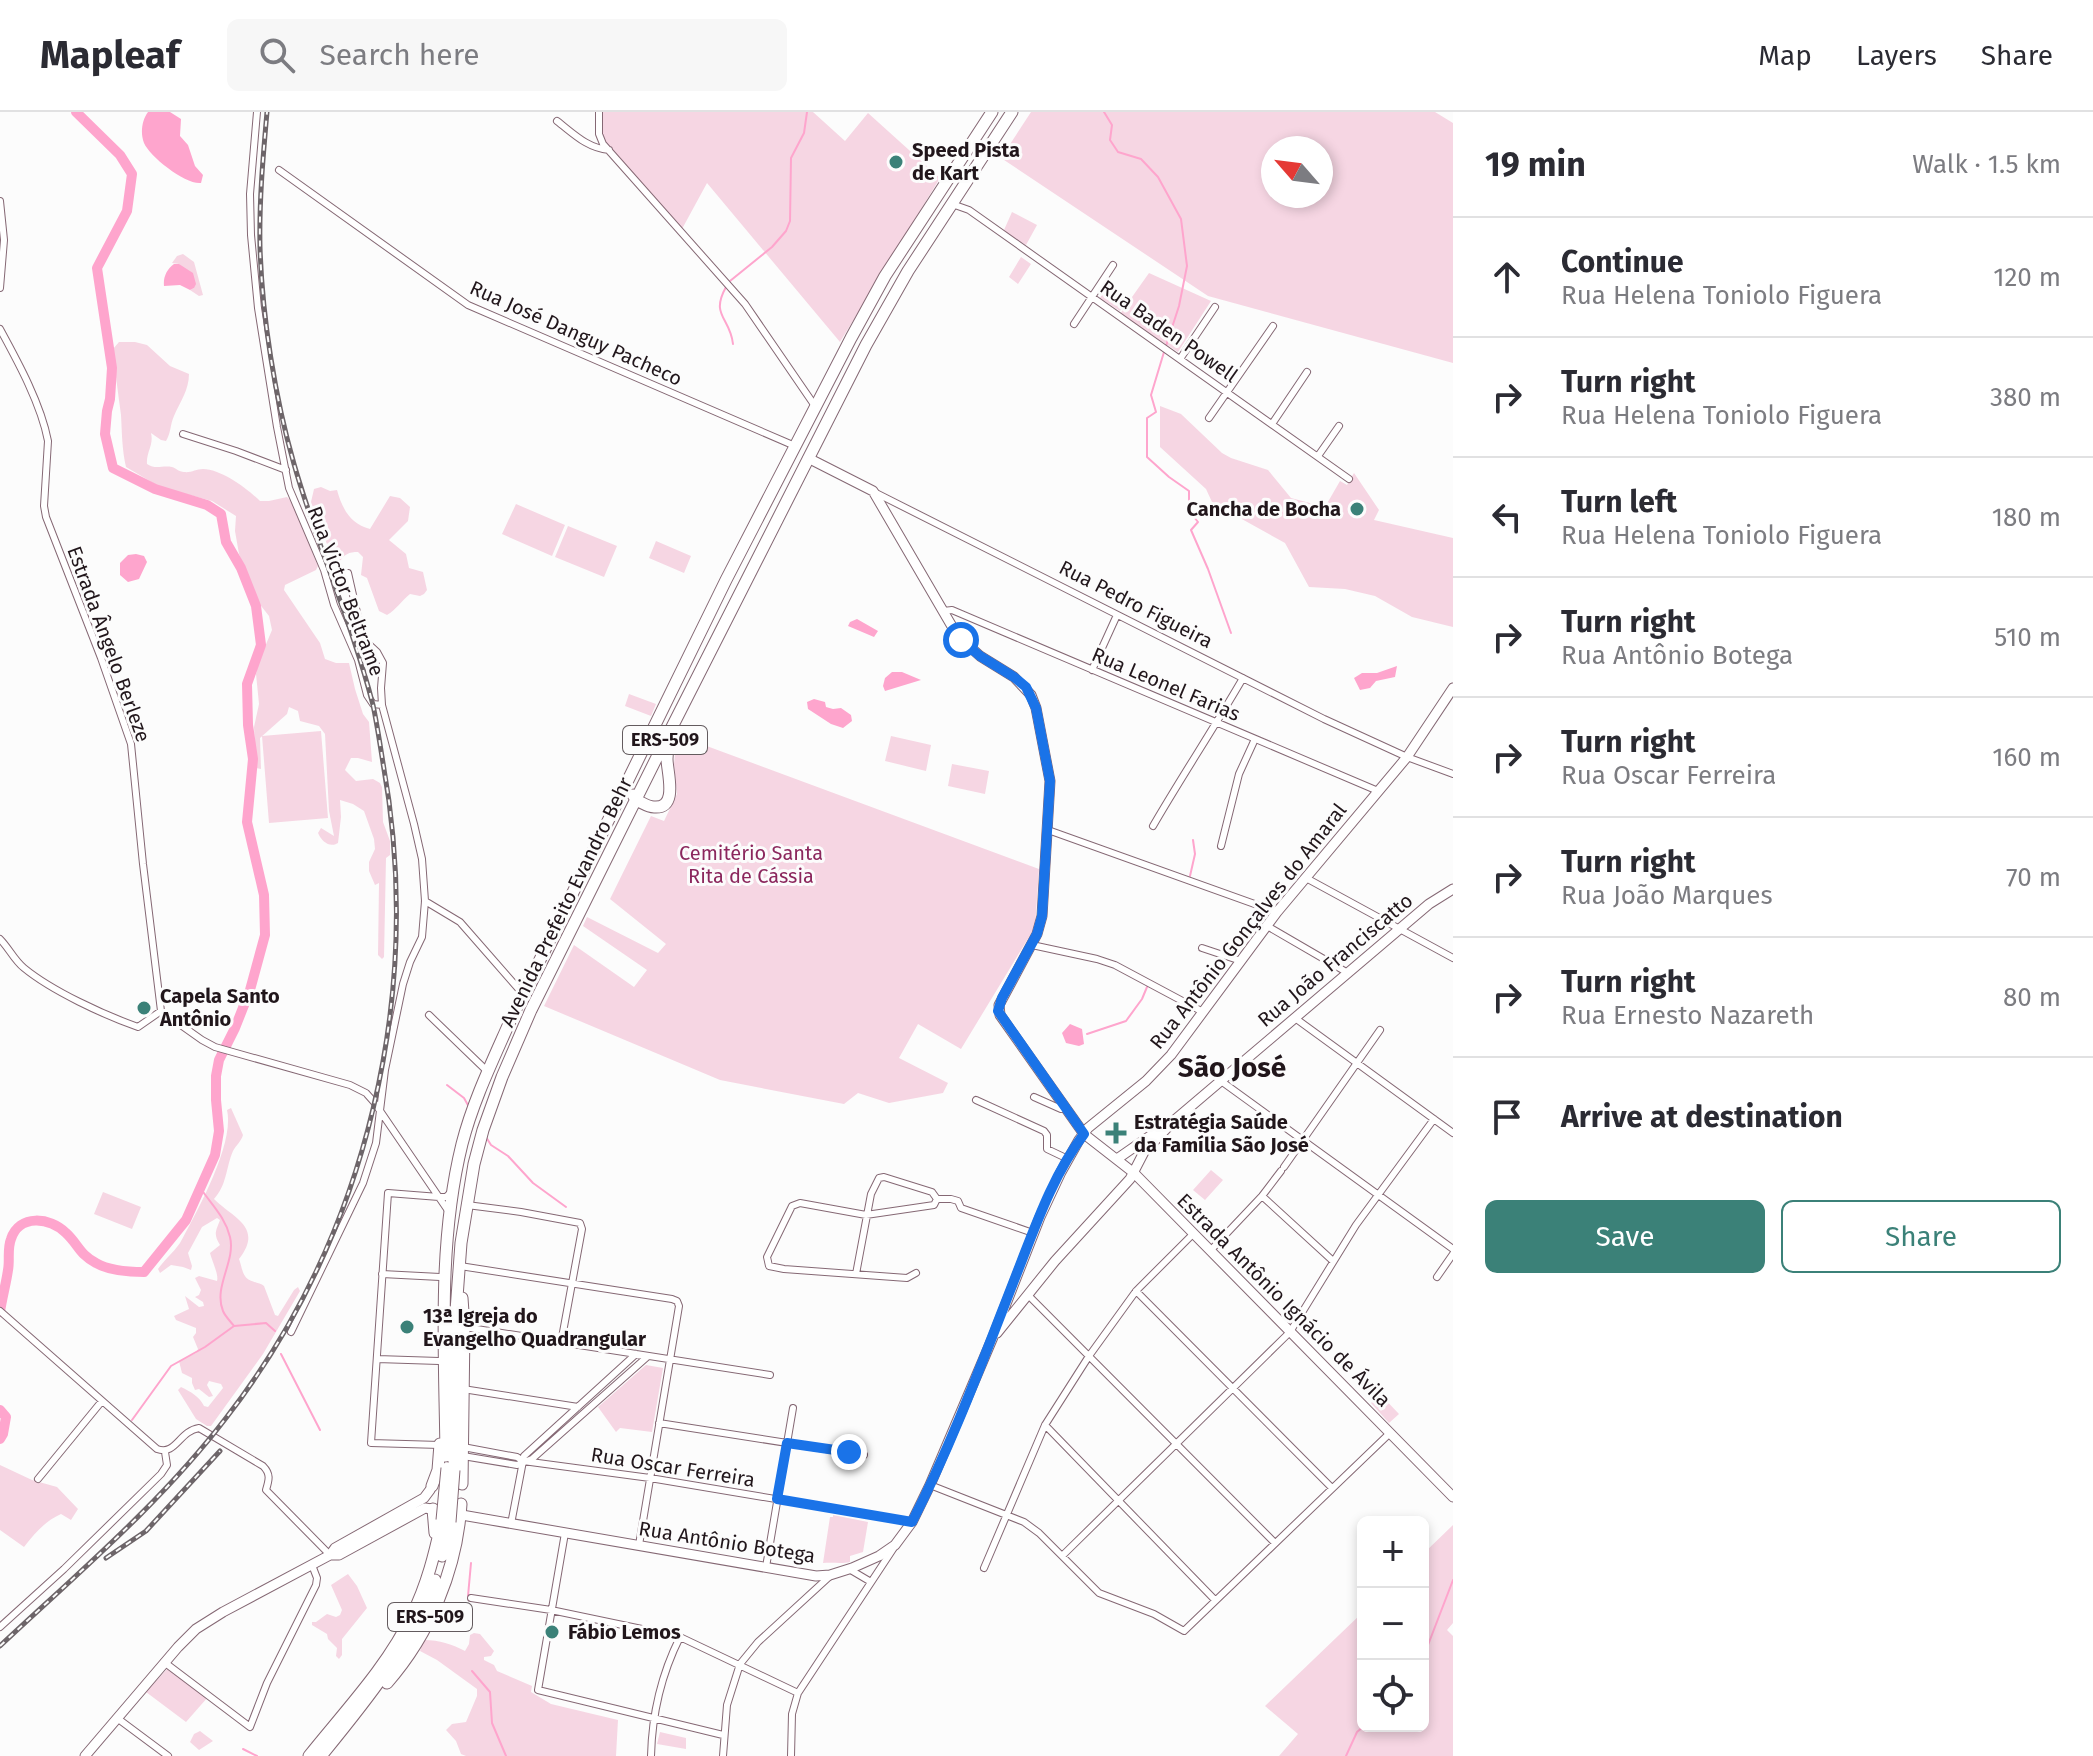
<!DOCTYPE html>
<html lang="en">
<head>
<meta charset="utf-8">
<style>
  body { margin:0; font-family:"Fira Sans",sans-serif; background:#f7f7f7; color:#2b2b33 }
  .controls { position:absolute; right:24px; bottom:24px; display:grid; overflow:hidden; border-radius:12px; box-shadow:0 4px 12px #0003 }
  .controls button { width:72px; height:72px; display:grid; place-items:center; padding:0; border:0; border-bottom:2px solid #e1e1e2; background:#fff; color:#2b2b33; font:40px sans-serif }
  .compass { position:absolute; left:1261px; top:24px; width:72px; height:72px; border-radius:50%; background:#fff; box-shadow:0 4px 12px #0003; rotate:298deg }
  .stop { position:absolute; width:24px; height:24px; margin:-18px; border:6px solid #1a73e8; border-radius:50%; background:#fff }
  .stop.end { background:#1a73e8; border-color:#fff; box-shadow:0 2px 8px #0008 }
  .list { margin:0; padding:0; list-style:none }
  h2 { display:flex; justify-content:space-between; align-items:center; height:104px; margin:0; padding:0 32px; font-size:34px }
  h2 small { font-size:26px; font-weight:400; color:#7c7c81 }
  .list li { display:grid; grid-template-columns:52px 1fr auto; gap:24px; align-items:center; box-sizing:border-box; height:120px; padding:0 32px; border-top:2px solid #e1e1e2 }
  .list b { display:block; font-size:30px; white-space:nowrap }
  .list p { margin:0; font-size:26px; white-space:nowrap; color:#7c7c81 }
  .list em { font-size:26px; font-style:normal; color:#7c7c81 }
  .actions { display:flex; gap:16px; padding:24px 32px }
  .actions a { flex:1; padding:18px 0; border:2px solid #3b8178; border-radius:12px; text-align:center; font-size:28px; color:#3b8178 }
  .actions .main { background:#3b8178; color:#fff }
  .icon { flex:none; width:44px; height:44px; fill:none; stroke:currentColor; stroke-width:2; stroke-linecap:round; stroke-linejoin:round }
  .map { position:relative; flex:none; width:1453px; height:1644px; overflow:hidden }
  header { display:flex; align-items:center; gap:48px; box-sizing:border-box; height:112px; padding:0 40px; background:#fff; border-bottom:2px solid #e1e1e2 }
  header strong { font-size:38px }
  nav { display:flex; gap:44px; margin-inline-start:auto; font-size:28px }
  .search { width:560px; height:72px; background:#f7f7f7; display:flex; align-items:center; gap:20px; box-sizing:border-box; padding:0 28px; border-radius:12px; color:#7c7c81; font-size:30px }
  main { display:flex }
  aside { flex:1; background:#fff }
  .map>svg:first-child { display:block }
</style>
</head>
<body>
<header>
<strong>Mapleaf</strong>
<div class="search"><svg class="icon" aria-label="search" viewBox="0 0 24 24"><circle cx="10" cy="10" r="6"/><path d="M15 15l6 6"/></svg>Search here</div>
<nav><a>Map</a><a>Layers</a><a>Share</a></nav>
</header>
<main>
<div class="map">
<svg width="1453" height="1644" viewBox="0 0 1453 1644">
  <rect width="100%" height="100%" fill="#fcfcfc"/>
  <path fill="#f6d6e3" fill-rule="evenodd" d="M603,0h210l32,29 23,-28 72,65 -100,164 -133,-159 -25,46 -75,-84 -5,-11z
    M1031,0h404l18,11v240l-245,-67 -207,-138zM1321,36v48h-48v-48z
    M1012,100l25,13 -11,20 -21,-12 -1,-3z
    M183,142l11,8 9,33 -4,1 -9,-6 4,-2 -15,-24 -7,-1 5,-7z
    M1021,145l10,7 -13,20 -9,-7z
    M1149,161l62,28 -33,51 -58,-38z
    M1106,175l21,13 -7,11 -20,-13z
    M119,230h16l12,3 23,21 19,8c0,16 -9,28 -15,42 -4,9 -3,17 -8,25l-5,-1 -10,-7c3,12 -5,19 -4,31 9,6 15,1 25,3 4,1 7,5 12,5 7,1 12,-3 19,-3 18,0 45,20 57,32h9l18,-4 5,5 26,64 -2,4 -31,15 -1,5 36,53 5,16 11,4h13l6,26 8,25 6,8 3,40 -14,-4h-7l-6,12 11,11 17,-2 7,4 2,4 1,35 7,19v14l-4,3 -2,99 -2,2 -4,-4 1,-72 -4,2 -6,-14v-9l6,-13 -1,-10 -10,-28 -11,-7 -13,-4 1,17 -3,26c-8,5 -16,-1 -20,-10l3,-5 13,8 -5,-25 -4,-77 -6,-8 -19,-5 -2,-10 -9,-4 -2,7 -27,24 1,31 -5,-1 -2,-41 5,-23 -3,-30 3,-13 13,-31 -3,-14 -11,-14 -19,-48 -4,-23 1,-15 -24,-15 -52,-14 -34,-20c-4,-17 -4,-34 -5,-52 -3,-22 -6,-44 -8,-66z
    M1160,294l21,8 41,39 9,5 37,12 23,28 34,9 15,-26 7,4 7,-12 25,37 -5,10 79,18v89l-41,-10 -37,-21 -30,-7 -36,-2 -24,-44 -45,-25 -22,-3 -12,-26 -46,-42z
    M321,375l9,4 7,-1c5,18 13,34 33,39l20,-33 10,2 10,9 -2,14 -19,19 17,14 3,14 14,4 4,18 -3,4 -4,2 -10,-2c-9,7 -13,15 -23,21l-8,-4 -12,-33 -6,-3 2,-18 -5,-5c-9,0 -14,2 -19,11l-6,-3 -22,-58 3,-13z
    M516,392l49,21 -13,31 -50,-22z
    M568,414l49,20 -13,31 -49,-20z
    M656,429l35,15 -7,17 -35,-15z
    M629,582l27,10 -5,12 -26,-10z
    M321,619l7,87 -59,5 -7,-87z
    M677,623l362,134 -4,58 -74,122 -43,-25 -19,34 49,25 -5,10 -54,10 -31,-10 -14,11 -124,-24 -176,-74 30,-61 60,42 13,-17 -64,-44 4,-9 71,36 8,-9 -56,-45 41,-83 13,5 13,-27 -3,-30z
    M891,624l40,9 -5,26 -41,-10z
    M952,652l37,7 -4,23 -37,-8z
    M231,996l12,27c-2,7 -7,10 -10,16 -7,16 -6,34 -19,48 19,19 50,28 25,60 2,5 3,13 6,17 3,6 14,6 19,10l11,29 3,1 16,-26 4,-3 2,4 -37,63 -52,72h-4l-11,-7 -18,-29 3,-3c10,5 18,9 23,19l4,1 15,-19 -2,-4 -12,-3 -2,4 6,11 -4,1 -10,-8 -4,1 -3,-7v-5l-10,-5 -3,-12 17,-8 2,-4 -5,-12 3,-4v-5l-20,-8 -2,-4 15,-7 -4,-13 14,11 5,-1 -1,-4 -8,-5 4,-2 2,-5 -6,-12 4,-2 18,5c2,-6 -5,-20 -7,-28l10,-8c-7,-11 -4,-14 0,-25l-3,-2 -15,9 -14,26 4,13 -1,4 -8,-3 -12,-2 -11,8 -2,-4c7,-10 15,-16 22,-26 16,-30 55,-99 47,-133z
    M1211,1058l12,10 -18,20 -12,-10z
    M103,1080l38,15 -9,22 -38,-15z
    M646,1253l17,3 -11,64 -32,-4 -4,4 -18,-25z
    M1380,1282l19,20 -10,9 -18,-20z
    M0,1353l32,15 25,7 21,22 -7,11 -10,-6c-17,8 -25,18 -37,33l-24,-17z
    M833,1403l35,7 -5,30 -13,4v6c-9,2 -17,0 -27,1l7,-46h3z
    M1453,1413v98l-6,7 6,6v120h-174l19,-22 -33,-28 98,-94v114h60v-172z
    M348,1462l9,12 10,22 -25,31v16l-3,4 -3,-3 1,-8 -9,-9 -1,-5 -15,-9v-3h4l11,-8 9,3 4,-2 2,-5 -11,-25z
    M474,1521l6,1 14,17 -3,5 -7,1v3l10,5 3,6 35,15 -1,6 20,12 67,16 -2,36h-150l-5,-2 -5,-13 -10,-11 6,-6 14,-2 11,-26v-7l-40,-29 -17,-9 4,-11c16,0 27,4 41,11l4,-7 1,-9z
    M168,1556l40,29 -22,25 -40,-30z
    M200,1619l13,10 -14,9 -9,-8 4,-8z
    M660,1620l26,6v11l-29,-5z"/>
  <path fill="#fea5cd" d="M148,0h22l11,7 -1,17 8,9 7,21 8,9 -2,8c-15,2 -51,-26 -57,-40 -4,-10 -2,-23 4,-31z
    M174,152h5l14,9 3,11 -2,4 -4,2 -10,-5 -16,1c-1,-9 3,-17 10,-22z
    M136,442l8,2 3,6 -8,17 -11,3 -8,-7v-12l8,-8z
    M857,507l21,12 -4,6 -26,-11 2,-4z
    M1397,554l-2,11 -19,4 -6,7 -10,2 -6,-12 8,-5h15z
    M892,560h10l19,8 -36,11 -2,-5 2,-8z
    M814,587l11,3 1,5 7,2 8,-1 10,7 1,6 -9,7 -12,-4 -23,-15 -1,-7z
    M1070,912l12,5 2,15 -5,2 -13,-3 -4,-10z"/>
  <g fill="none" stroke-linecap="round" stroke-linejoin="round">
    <path stroke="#fea5cd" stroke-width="2" d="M1104,0l8,13 -2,15 8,12 23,7 17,18 23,42 6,47 -8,40 -13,40
      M730,169l42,-34 14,-16 4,-10 1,-63 13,-25 3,-21
      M726,175c-16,29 4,30 7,57
      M1164,240l-13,43 5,17 -9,6v39l22,20 20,14v11l-3,5 12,15 -7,8 17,39 23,64
      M1190,764l5,-22 -2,-14
      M1087,922l39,-13 16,-22 5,-12
      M447,973l17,13 5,9
      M486,1025l5,8 17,11 25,27 33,24
      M201,1077c11,16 24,28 29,48 6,24 -17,50 -7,74 2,5 7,10 11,15l32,-3 9,8
      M281,1242l39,76
      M132,1308l39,-54 34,-19 29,-21
      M468,1484l3,-33
      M1423,1546l30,-78
      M472,1559l18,21 2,31 14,33
      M243,1637l14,7
      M1346,1644l11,-24 7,-6"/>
    <path stroke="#fea5cd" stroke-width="10" d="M0,1200c2,-14 6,-28 8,-42 2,-10 -1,-21 3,-31 8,-25 39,-22 55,-6 12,11 14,22 30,30 14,8 33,9 48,9l42,-52 29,-65 4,-24 -3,-31v-24l3,-16 16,-32 15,-38 15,-55 -1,-40 -17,-73 6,-63 -5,-34 -1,-41 14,-39 -5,-39 -15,-38 -15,-26 -5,-28 -14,-9 -52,-16 -42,-21 -8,-34 2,-23 3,-12 2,-31 -15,-100 30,-57 5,-37 -12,-19 -44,-43
      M0,1298l6,7 -3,17 -3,5"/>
    <g stroke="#856874" stroke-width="8">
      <path id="street" d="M257,0l-7,82 1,41 7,73 19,119 12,61 35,82 10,35 24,55 9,35 6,9 9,1
        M599,0v22l4,10 142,160 70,102
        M557,9c17,13 30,27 52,29
        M279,58l189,135 327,141
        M0,89l4,39 -4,48
        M952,92l17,6 380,269
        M1074,212l39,-59
        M0,217c18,33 41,75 48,112l-4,65 2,11 55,141 30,86 12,120 18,147
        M1180,247l35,-52
        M1209,306l64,-92
        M1272,312l35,-52
        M183,322l53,17 50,19
        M1318,344l21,-30
        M874,380l450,227 83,38 46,17
        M943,499l9,-1 426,181
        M1092,558l25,-55
        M1153,714c29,-50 61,-98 90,-148
        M1048,718l229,82
        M1221,734l18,-72 16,-35
        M1306,766l147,80
        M425,789l35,21 63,72
        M1267,814l81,47
        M0,827c9,9 14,21 24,29 28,23 80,47 114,59l23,-16
        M1032,833l65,14 18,6 88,47
        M1202,836l39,13
        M161,899l41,29 13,7 135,38 16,8 8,9 73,107
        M429,903l58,56
        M1295,906l158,115
        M1221,969l232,168
        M1034,985l27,12 3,-2
        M976,988l68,31 3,4v14l21,10
        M1284,1055l96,-137
        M1262,1084l71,65
        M467,1093l54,7 59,11 2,6 -21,114
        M1210,1139l52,-55 19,-25
        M460,1154l212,33 5,2 2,5 -40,239
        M916,1161l-9,5 -123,-9 -15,-3 -2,-9 25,-51 8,-3 66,12 68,-10 3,-6h14l7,2 3,7 72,25
        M382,1162l58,3
        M856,1162l15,-80 8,-16 5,-1 48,15 5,7
        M1437,1165l16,-23
        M1136,1179l196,197
        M1028,1183l247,248
        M0,1199l157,138c19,7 22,-18 42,-21l64,38c8,8 6,14 3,24l64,65
        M464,1215l306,48
        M291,1220l72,-149 13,-40 9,-73 18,-86 7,-22 12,-25 3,-36 -3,-42 -8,-35 -32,-119 -1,-17 2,-25 -6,-11 -14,-13 -15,-66
        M377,1247l62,2
        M463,1277l115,18
        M659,1311l205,32
        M1045,1313l170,175
        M440,1333l-69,-2 17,-250 51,4h7l3,-3
        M463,1335l54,10 6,4 127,17 262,44
        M463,1344l54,9 15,-6 115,-102
        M38,1367l64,-78
        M930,1373l94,37 15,11 60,60 55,21 30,17 206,-198
        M511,1412l13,-68 112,-102
        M565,1421l-27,157 185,45
        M1062,1444l228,-224 66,-107 78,-106
        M766,1455l27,-159
        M984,1456l61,-143 44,-69 47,-65 57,-57
        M849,1457l22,13
        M471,1486l80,12 129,27 118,56
        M0,1515l64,-58 97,-95 6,-9 -2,-13
        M164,1550l86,65 17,-44 49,-98 1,-7 -5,-13
        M117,1606l51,38
        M651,1644c1,-42 10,-81 29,-119
        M723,1644l4,-51 13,-41 18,-22 72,-66
        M791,1644l1,-42 6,-21 95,-144"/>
    </g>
    <g stroke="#856874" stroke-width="11">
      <path id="secondary" d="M808,346l65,33 84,144 23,21 34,21 17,18 5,13 14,73 -8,135 -5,18 -38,71 1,10 84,119 50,39 319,324
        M1117,1047l46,-32 7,-3 259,-220 24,-15
        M997,1221l58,-72 75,-82 14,-27 24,-25
        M456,1402l360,62 14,-1 22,-7 27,-12 16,-11 17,-23 18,-37 63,-148 47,-120 21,-45 18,-32 9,-12 58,-47 25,-26 106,-143 130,-155 46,-69
        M330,1443h9l86,-47 13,2
        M85,1644l93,-109 18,-18 27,-17 107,-57 5,-7 89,-50 6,-8"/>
    </g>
    <g stroke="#856874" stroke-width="13">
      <path id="highway" d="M633,683l3,5c5,2 12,7 18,7 25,2 13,-35 13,-48 0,-7 2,-13 2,-19
        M462,1186l2,29 -2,157
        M446,1344c-1,-103 -9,-211 16,-312 11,-43 31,-84 49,-125l215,-439 125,-242 34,-62 107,-164
        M454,1358v-132l7,-95 13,-79 9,-34 19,-53 29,-67 139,-279 196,-386 42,-74 104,-159
        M432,1374l6,-16 2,-26
        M433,1397l2,24
        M442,1444l8,-34
        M387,1571c43,-49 70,-114 74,-179
        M309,1644c35,-44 79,-90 103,-141 15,-30 23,-62 30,-95
        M321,1644c45,-55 89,-109 114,-176"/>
    </g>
    <use href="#street" stroke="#fff" stroke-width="6"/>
    <use href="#secondary" stroke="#fff" stroke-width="9"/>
    <use href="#highway" stroke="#fff" stroke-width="11"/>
    <g stroke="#6d6569" stroke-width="5">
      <path id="rail" d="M106,1446l40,-27 74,-80
        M0,1534c78,-73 161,-143 226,-228 143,-184 198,-427 157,-655 -3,-19 -6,-39 -10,-58 -21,-82 -56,-160 -79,-241 -19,-66 -32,-148 -34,-217 -1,-45 3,-90 7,-135"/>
    </g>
    <use href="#rail" stroke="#fcfcfc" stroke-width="2" stroke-dasharray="6" stroke-linecap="butt"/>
    <g stroke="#856874" stroke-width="13" stroke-linecap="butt">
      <path id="highway-bridge" d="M442,1408l5,-52
        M450,1410l4,-52"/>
    </g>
    <use href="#highway-bridge" stroke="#fff" stroke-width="11"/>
  </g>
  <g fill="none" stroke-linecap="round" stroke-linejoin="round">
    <path stroke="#1a73e8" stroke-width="10" d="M849,1340l-62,-9 -10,56 135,23c40,-78 71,-162 103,-244 19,-48 37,-102 69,-144l-86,-123 4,-13 35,-64 5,-18 8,-135 -14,-73 -10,-21 -12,-10 -34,-21 -19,-16"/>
  </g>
  <g fill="#3b8178" stroke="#fcfcfc" stroke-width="3">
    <circle cx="896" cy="50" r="8"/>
    <circle cx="1357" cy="397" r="8"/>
    <circle cx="144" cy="896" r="8"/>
    <path d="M1112 1009h8v8h8v8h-8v8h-8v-8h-8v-8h8z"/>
    <circle cx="407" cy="1215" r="8"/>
    <circle cx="552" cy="1520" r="8"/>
  </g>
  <g text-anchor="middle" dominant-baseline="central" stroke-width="6" stroke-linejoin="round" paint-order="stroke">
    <g fill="#fcfcfc" stroke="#635b5e" stroke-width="2">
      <rect x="623" y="614" width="84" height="28" rx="6"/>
      <rect x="388" y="1491" width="84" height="28" rx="6"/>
    </g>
    <g font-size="18" font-weight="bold" fill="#21161b">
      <text x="665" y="628">ERS-509</text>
      <text x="430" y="1505">ERS-509</text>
    </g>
    <g font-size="20" font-weight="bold" fill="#21161b" stroke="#fcfcfc" text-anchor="start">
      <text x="912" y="38">Speed Pista<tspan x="912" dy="23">de Kart</tspan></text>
      <text x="1341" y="397" text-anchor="end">Cancha de Bocha</text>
      <text x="160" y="884">Capela Santo<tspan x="160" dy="23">Antônio</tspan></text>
      <text x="1134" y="1010">Estratégia Saúde<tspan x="1134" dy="23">da Família São José</tspan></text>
      <text x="423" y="1204">13ª Igreja do<tspan x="423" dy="23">Evangelho Quadrangular</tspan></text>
      <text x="568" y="1520">Fábio Lemos</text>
    </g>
    <g font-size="20" fill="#21161b" stroke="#fcfcfc">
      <text transform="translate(1169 219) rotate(35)">Rua Baden Powell</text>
      <text transform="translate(576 221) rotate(24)">Rua José Danguy Pacheco</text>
      <text transform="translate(346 479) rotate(69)">Rua Victor Beltrame</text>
      <text transform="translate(1136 492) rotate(27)">Rua Pedro Figueira</text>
      <text transform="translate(109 532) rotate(70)">Estrada Ângelo Berleze</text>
      <text transform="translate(1166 572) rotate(23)">Rua Leonel Farias</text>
      <text transform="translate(566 790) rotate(-64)">Avenida Prefeito Evandro Behr</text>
      <text transform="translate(1248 814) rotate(-52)">Rua Antônio Gonçalves do Amaral</text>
      <text transform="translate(1335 848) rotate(-40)">Rua João Franciscatto</text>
      <text transform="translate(1284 1188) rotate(45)">Estrada Antônio Ignácio de Ávila</text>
      <text transform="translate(673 1355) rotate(9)">Rua Oscar Ferreira</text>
      <text transform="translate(727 1430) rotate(9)">Rua Antônio Botega</text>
    </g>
    <g font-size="20" fill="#8b275d" stroke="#fcfcfc">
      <text x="751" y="741">Cemitério Santa<tspan x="751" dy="23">Rita de Cássia</tspan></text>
    </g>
    <g font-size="28" font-weight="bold" fill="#21161b" stroke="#fcfcfc">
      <text x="1232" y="955">São José</text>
    </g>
  </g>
</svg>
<div class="controls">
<button>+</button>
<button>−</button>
<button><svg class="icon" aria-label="locate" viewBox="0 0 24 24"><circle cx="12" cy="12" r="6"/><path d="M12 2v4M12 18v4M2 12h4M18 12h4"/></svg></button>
</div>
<svg class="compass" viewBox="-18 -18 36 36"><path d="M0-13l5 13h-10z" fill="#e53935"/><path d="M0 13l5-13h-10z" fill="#7c7c81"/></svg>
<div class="stop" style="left:961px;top:528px"></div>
<div class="stop end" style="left:849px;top:1340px"></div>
</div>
<aside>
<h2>19 min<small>Walk · 1.5 km</small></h2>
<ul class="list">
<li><svg class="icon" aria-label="ahead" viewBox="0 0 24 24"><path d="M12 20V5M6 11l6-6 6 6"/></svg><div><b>Continue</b><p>Rua Helena Toniolo Figuera</p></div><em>120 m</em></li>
<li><svg class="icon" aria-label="right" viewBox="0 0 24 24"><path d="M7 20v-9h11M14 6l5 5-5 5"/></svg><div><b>Turn right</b><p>Rua Helena Toniolo Figuera</p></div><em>380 m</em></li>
<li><svg class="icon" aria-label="left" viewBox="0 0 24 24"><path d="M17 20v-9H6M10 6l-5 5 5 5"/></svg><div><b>Turn left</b><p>Rua Helena Toniolo Figuera</p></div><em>180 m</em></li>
<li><svg class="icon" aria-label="right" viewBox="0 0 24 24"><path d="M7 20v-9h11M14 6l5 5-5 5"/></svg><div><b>Turn right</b><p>Rua Antônio Botega</p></div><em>510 m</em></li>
<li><svg class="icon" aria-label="right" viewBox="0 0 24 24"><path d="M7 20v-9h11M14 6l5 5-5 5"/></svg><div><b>Turn right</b><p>Rua Oscar Ferreira</p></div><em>160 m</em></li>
<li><svg class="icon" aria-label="right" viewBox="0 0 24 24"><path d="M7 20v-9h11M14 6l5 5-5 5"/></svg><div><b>Turn right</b><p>Rua João Marques</p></div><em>70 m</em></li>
<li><svg class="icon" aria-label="right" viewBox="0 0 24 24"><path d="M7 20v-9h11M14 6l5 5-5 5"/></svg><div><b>Turn right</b><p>Rua Ernesto Nazareth</p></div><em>80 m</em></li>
<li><svg class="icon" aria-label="arrive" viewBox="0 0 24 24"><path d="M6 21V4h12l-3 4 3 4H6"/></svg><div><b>Arrive at destination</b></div></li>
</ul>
<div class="actions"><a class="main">Save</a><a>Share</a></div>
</aside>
</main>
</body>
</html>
